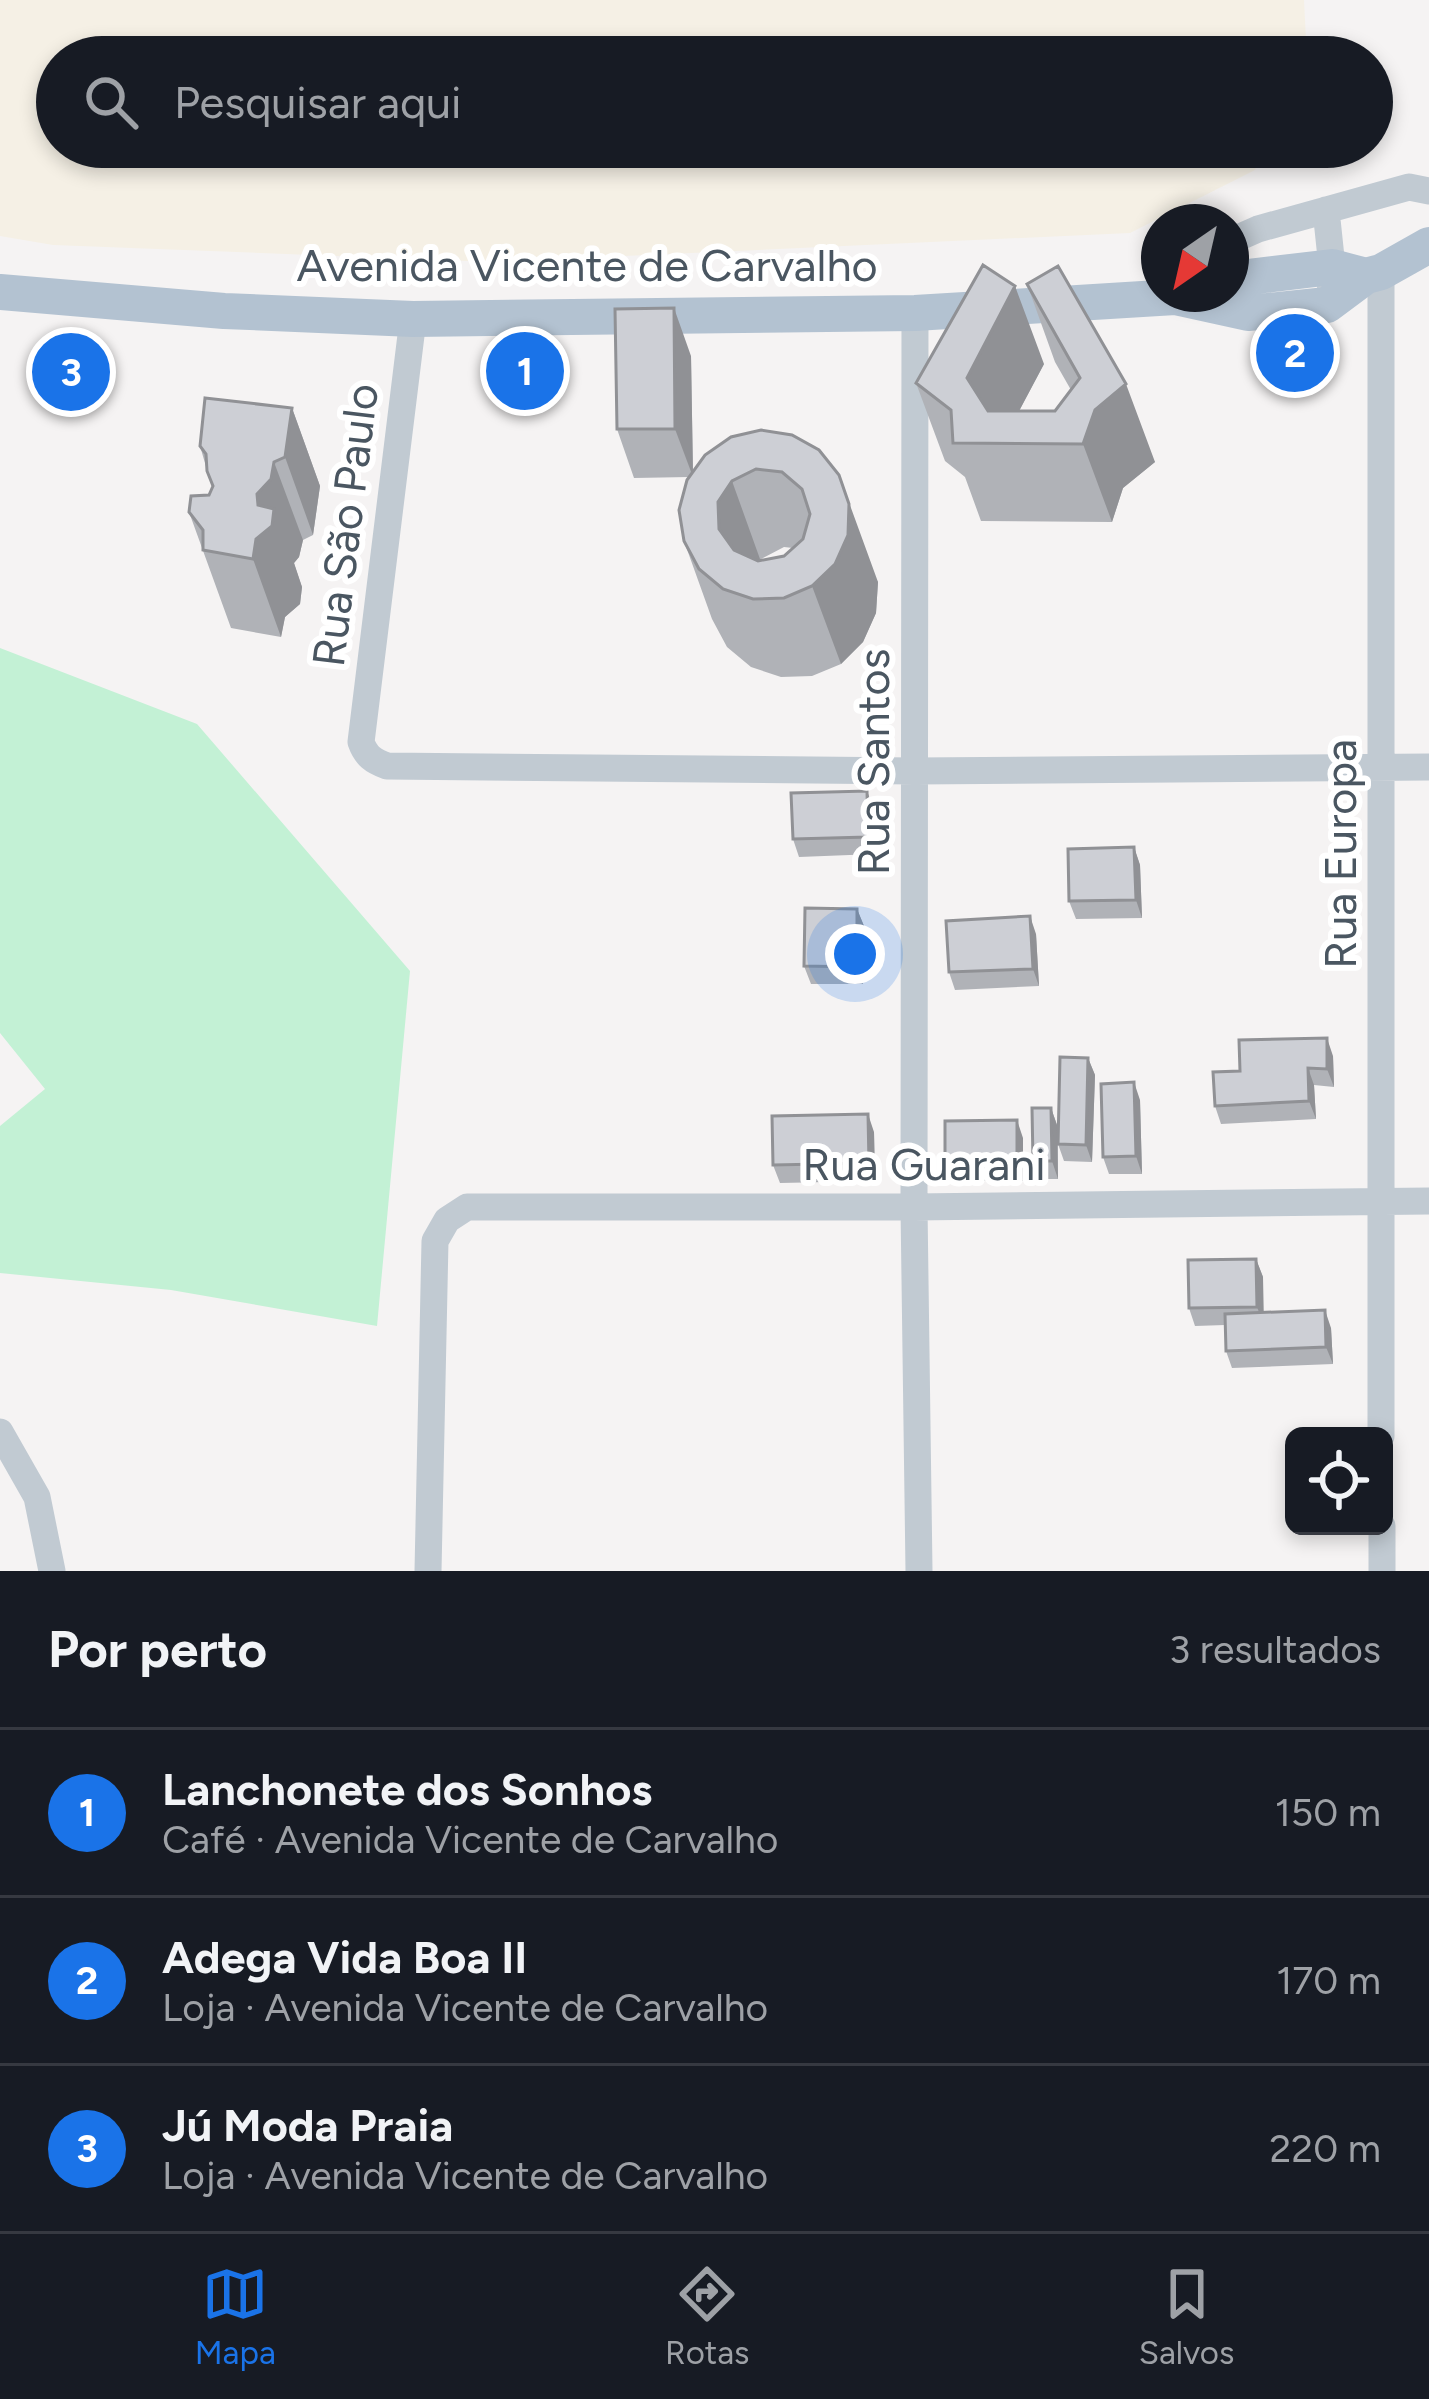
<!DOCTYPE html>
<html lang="pt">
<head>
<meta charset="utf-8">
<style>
  body { margin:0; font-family:Figtree,sans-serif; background:#20242c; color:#f1f3f6 }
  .controls { position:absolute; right:36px; bottom:36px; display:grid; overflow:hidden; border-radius:18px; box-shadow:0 6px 18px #0003 }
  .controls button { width:108px; height:108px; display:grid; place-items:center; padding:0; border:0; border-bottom:3px solid #363941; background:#171b24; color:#f1f3f6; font:60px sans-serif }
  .compass { position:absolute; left:1141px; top:204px; width:108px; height:108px; border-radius:50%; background:#171b24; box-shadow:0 6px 18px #0003; rotate:214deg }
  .you { position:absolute; left:855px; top:954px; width:42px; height:42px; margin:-30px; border:9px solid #fff; border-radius:50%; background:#1a73e8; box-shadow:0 0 0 18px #1a73e833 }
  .badge { display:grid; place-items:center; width:78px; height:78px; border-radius:50%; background:#1a73e8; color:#fff; font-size:39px; font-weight:700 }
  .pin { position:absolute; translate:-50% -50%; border:6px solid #fff; box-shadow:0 3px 12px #0006 }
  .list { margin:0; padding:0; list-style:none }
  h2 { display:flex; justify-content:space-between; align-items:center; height:156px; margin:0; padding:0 48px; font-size:51px }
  h2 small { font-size:39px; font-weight:400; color:#9ea1a6 }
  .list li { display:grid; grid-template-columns:78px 1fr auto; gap:36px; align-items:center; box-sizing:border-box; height:168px; padding:0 48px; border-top:3px solid #363941 }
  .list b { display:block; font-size:45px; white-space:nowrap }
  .list p { margin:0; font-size:39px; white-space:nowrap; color:#9ea1a6 }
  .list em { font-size:39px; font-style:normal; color:#9ea1a6 }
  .icon { flex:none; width:66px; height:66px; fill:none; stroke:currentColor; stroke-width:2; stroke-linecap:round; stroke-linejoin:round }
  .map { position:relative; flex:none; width:1429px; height:1571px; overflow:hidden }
  .search { position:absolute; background:#171b24; box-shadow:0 6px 18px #0003; left:36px; right:36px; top:36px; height:132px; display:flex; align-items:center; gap:30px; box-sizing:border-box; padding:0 42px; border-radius:66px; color:#9ea1a6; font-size:45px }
  .sheet { height:660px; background:#171b24 }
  nav { display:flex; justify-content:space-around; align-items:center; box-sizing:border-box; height:168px; border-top:3px solid #363941; background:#171b24; font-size:33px; color:#9ea1a6 }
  nav a { display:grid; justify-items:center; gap:6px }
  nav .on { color:#1a73e8 }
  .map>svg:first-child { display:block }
</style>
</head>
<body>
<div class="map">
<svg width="1429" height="1571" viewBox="0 0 1429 1571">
  <rect width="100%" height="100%" fill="#f5f3f3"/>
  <path fill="#c3f1d5" d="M0,648l197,76 213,247 -33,355 -206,-36 -171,-17v-147l45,-37 -45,-56z"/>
  <path fill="#f5f0e5" d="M0,0h1304l2,40 -7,17h-1242v90h1207l-9,23 -125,63 -638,29 -439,-17 -53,-9z"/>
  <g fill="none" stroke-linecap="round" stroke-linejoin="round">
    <path stroke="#c1cad2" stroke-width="27" d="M1326,210l6,57 -2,17
      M1231,241l27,-12 151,-42 20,4
      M1381,272v1164
      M915,313l-1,894 5,364
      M413,319l-52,423c5,14 12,19 26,24l528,5 514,-4
      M0,1432l37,65 15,74
      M1382,1526v45
      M428,1571l7,-330 12,-21 20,-13h447l515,-6"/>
    <path stroke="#b3c2d1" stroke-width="36" d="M1231,279l101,-12 34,9
      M0,292l224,19 189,8 502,-6 260,-16 73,16 79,-8 39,-29 15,-4 48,-27"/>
  </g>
  <path fill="#b0b2b7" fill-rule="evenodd" d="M1027,284l128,178 -32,26 -11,34 -131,-1 -16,-44 -20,-16 -29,-78 128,-19 -25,47h36l16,-21 -16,-28z
    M691,356l2,116 68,-42 117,152 -2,31 -13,29 -22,22 -29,12 -31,1 -30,-10 -24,-20 -15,-28 -28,-78 5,-64 -55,1 -17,-49zM784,547l9,1 -9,8 -25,4z
    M292,408l28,78 -7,49 -10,5 -4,17 -5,6 8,24 -2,17 -15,13 -4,20 -50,-9 -42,-116 20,-17 3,-8 -12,-41z
    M867,791l6,17 2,46 -76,3 -6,-18z
    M1134,847l6,18 2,53 -66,1 -7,-18z
    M857,909l7,17 -1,58h-52l-7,-18z
    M1036,934l3,52 -84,4 -6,-18z
    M1333,1056l1,31 -20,-2 2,34 -95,5 -6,-18 25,-35z
    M1088,1058l7,17 -3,87 -28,-1 -6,-17v35h-19l-6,-18 18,-53 6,17z
    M1140,1100l2,74h-33l-6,-17z
    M874,1132l1,49 -95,2 -7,-18z
    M1023,1138v43h-71l-7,-18z
    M1256,1259l7,18v36l68,15 2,36 -101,4 -6,-17 -1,-26 -30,1 -6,-18z"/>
  <path fill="#909195" d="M1015,286l29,78 -42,79 -35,-65z
    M674,308l17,48 2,121 -18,-48z
    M1126,384l29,78 -32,26 -11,34 -29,-78 12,-34z
    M292,408l28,78 -7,49 -28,-78z
    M274,462l29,78 -4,17 -5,6 8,24 -2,17 -15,13 -4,20 -28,-78 5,-54 -1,-11z
    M839,475l39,107 -2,31 -13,29 -22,22 -29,-78z
    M732,481l28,78 -13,21 -28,-51 -1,-27z
    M867,791l6,17 2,46 -7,-17z
    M1134,847l6,18 2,53 -6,-18z
    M857,909l7,17 -1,58 -6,-17z
    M1030,916l6,18 3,52 -6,-17z
    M1327,1038l6,18 1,31 -7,-18z
    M1088,1058l7,17 -3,87 -6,-17z
    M1308,1068l6,17 2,34 -7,-18z
    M1134,1082l6,18 2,74 -6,-18z
    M1051,1108l6,17 1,54 -6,-18z
    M868,1114l6,18 1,49 -6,-18z
    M1017,1120l6,18v43l-6,-18z
    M1256,1259l7,18 1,48 -7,-18z
    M1325,1310l6,18 2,36 -7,-17z"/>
  <path fill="#cdcfd5" stroke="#909195" stroke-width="3" fill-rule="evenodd" d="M983,265l32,21 -48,92 21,33h67l25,-33 -53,-94 31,-18 68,118 -31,26 -12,34 -130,-1 -2,-33 -35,-27z
    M674,308l1,121h-58l-2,-120z
    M205,398l87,10 -7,49 -11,5 -3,17 -14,15 1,11 16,4 -2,17 -16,13 -3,20 -50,-9v-20l-14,-18 2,-16 18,-1 4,-9 -6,-15 -1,-17 -6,-8z
    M761,430l31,5 27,15 20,25 10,29 -1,31 -13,29 -23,22 -28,12 -31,1 -30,-10 -24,-20 -15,-28 -5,-31 8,-30 18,-25 26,-18zM756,469l26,3 20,17 8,25 -7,25 -19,17 -26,5 -24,-11 -15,-21 -1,-27 14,-21z
    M867,791l1,46 -75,2 -2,-46z
    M1134,847l2,53 -67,1 -1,-52z
    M805,908l52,1v58l-53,-1z
    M1030,916l3,53 -84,3 -3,-51z
    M1327,1038v31l-19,-1 1,33 -94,5 -2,-34 27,-1 -1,-31z
    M1060,1057l28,1 -2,87 -28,-1z
    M1134,1082l2,74 -33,1 -2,-73z
    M1032,1108h19l1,53h-19z
    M868,1114l1,49 -96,2 -1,-49z
    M1017,1120v43h-72v-42z
    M1256,1259l1,48 -68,1 -1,-48z
    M1325,1310l1,37 -100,4 -1,-37z"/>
  <g text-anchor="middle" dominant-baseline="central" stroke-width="12" stroke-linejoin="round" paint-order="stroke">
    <g font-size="45" fill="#4a5661" stroke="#fff">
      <text x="587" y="265">Avenida Vicente de Carvalho</text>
      <text transform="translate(345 525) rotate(-83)">Rua São Paulo</text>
      <text transform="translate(873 762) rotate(-90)">Rua Santos</text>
      <text transform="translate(1340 854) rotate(-90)">Rua Europa</text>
      <text x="924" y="1164">Rua Guarani</text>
    </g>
  </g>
</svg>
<div class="controls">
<button><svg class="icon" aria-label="locate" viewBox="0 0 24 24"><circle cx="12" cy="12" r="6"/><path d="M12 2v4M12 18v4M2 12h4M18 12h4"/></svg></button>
</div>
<svg class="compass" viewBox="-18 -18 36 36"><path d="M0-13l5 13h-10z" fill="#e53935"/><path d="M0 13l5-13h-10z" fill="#9ea1a6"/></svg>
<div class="you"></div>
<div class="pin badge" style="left:525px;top:371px">1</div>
<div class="pin badge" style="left:1295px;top:353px">2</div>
<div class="pin badge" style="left:71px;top:372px">3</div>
<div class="search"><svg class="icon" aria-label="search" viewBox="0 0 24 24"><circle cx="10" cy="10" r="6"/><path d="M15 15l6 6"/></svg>Pesquisar aqui</div>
</div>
<section class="sheet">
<h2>Por perto<small>3 resultados</small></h2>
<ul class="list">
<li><span class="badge">1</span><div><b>Lanchonete dos Sonhos</b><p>Café · Avenida Vicente de Carvalho</p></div><em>150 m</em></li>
<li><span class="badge">2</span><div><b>Adega Vida Boa II</b><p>Loja · Avenida Vicente de Carvalho</p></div><em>170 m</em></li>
<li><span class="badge">3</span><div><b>Jú Moda Praia</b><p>Loja · Avenida Vicente de Carvalho</p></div><em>220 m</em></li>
</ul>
</section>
<nav>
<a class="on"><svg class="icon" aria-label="map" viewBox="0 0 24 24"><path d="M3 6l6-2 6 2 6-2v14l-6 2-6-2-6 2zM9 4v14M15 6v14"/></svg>Mapa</a>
<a><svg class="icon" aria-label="directions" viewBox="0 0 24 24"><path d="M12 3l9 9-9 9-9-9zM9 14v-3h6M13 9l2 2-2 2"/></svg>Rotas</a>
<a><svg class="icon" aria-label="saved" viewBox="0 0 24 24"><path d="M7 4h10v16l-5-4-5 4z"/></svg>Salvos</a>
</nav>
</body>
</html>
